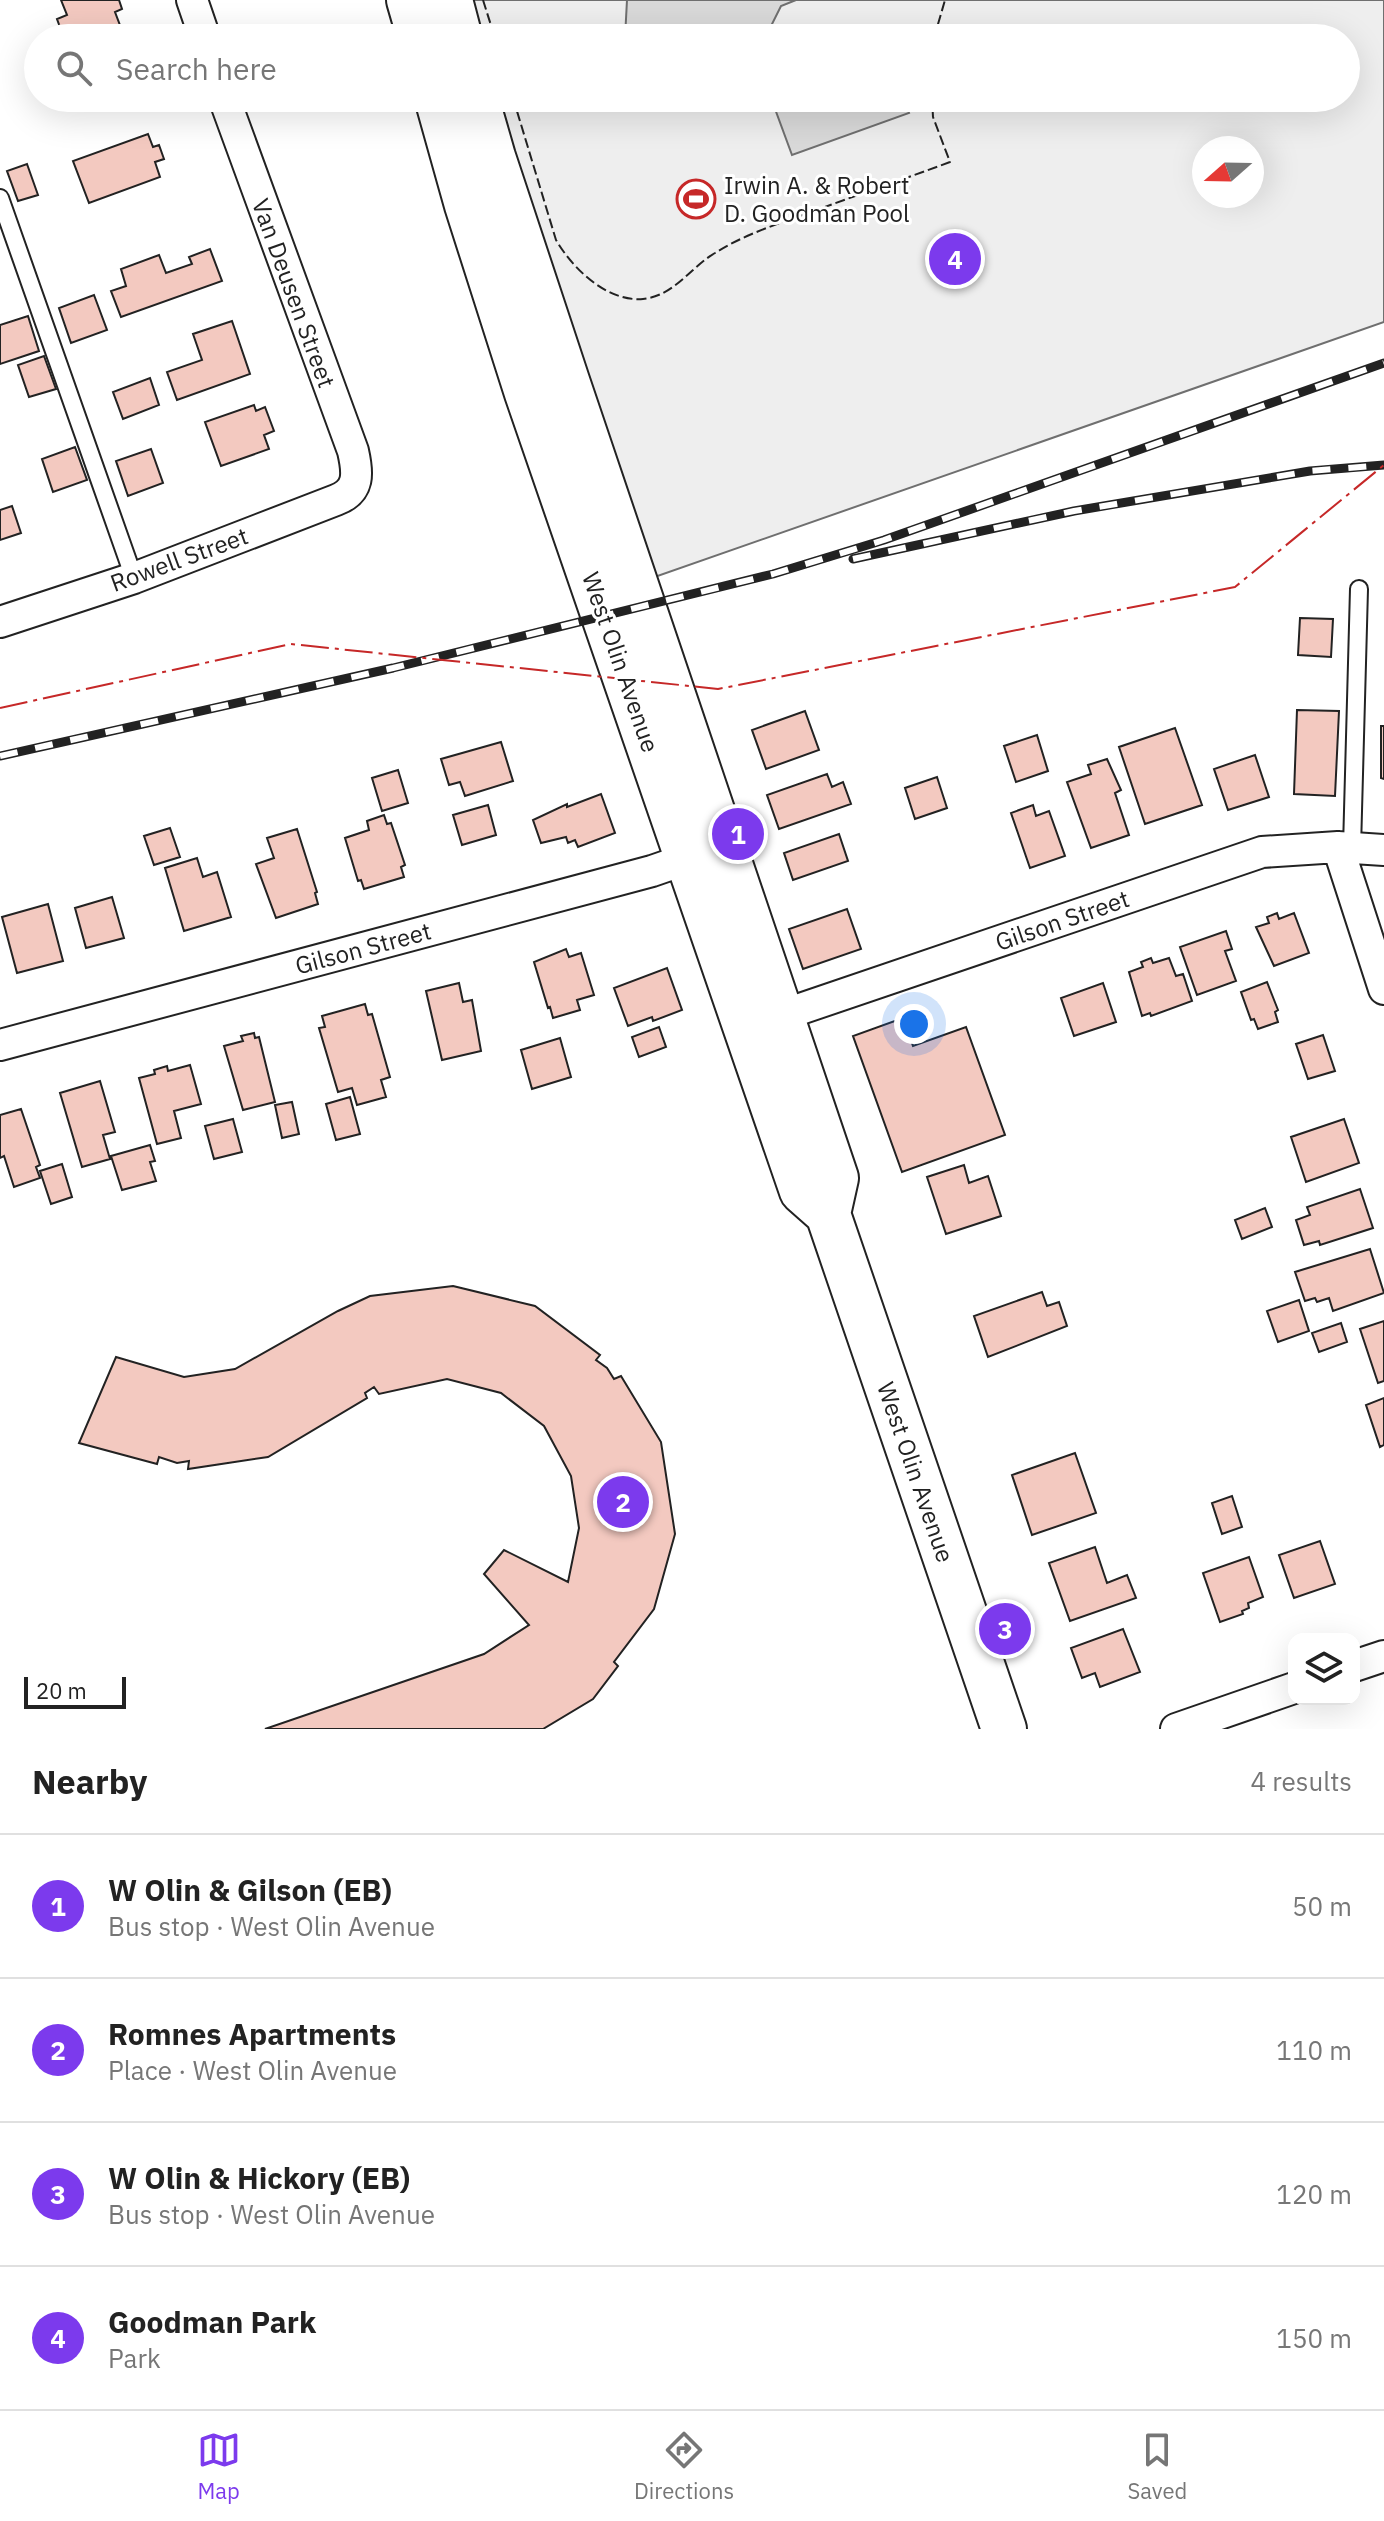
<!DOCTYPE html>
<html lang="en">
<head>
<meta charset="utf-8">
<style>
  body { margin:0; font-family:"IBM Plex Sans",sans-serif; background:#f6f6f6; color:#222 }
  .controls { position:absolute; right:24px; bottom:24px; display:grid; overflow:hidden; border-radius:16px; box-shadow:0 8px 32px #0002 }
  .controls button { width:72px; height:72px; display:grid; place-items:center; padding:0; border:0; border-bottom:2px solid #e0e0e0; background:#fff; color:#222; font:40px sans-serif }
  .compass { position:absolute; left:1192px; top:136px; width:72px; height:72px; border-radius:50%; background:#fff; box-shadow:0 8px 32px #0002; rotate:250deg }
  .scale { position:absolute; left:24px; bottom:20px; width:102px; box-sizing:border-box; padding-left:8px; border:4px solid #222; border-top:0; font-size:22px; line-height:28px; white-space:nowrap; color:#222; -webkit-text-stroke:6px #fff; paint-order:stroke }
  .you { position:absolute; left:914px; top:1024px; width:28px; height:28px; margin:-20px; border:6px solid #fff; border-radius:50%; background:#1a73e8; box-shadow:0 0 0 12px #1a73e833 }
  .badge { display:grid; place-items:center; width:52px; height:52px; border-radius:50%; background:#7c3aed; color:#fff; font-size:26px; font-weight:700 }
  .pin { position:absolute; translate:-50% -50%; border:4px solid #fff; box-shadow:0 2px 8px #0006 }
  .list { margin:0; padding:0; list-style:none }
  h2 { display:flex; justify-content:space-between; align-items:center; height:104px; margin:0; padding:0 32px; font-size:34px }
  h2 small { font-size:26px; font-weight:400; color:#767676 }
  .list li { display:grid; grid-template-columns:52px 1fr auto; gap:24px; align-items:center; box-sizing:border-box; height:144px; padding:0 32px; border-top:2px solid #e0e0e0 }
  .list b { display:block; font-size:30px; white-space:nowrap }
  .list p { margin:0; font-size:26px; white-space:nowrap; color:#767676 }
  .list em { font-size:26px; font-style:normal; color:#767676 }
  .icon { flex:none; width:44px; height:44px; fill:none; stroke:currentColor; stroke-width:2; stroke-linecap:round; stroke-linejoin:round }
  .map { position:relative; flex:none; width:1384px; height:1729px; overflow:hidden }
  .search { position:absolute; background:#fff; box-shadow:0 8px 32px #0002; left:24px; right:24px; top:24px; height:88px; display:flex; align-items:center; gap:20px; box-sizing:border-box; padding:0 28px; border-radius:44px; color:#767676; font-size:30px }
  .sheet { height:680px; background:#fff }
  nav { display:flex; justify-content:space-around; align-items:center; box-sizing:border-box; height:112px; border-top:2px solid #e0e0e0; background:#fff; font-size:22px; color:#767676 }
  nav a { display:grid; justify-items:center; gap:4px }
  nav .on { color:#7c3aed }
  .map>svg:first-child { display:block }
</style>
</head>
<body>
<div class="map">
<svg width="1384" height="1729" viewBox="0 0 1384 1729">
  <rect width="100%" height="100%" fill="#fff"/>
  <path fill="#eee" stroke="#6f6f6f" stroke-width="2" fill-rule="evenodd" d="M450,0h934v322l-735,257 -173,-481h870v-60h-886zM1204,148h48v48h-48z"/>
  <path fill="#d9d9d9" stroke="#6f6f6f" stroke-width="2" d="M627,0h169l-15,6 -10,20 4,12h-150z
    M771,98h132l6,15 -117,42z"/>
  <path fill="#f3c9c0" stroke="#222" stroke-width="2" d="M61,0h58l3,9 -7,3 6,16 -26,9 -2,-7 -29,8 -7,-19 10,-4z
    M148,134l5,13 6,-2 5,14 -9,3 5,15 -71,26 -16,-42z
    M27,164l11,31 -20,6 -11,-30z
    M210,249l12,32 -101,36 -10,-26 15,-5 -5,-17 38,-14 7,18 26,-9 -3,-7z
    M94,295l13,35 -36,13 -12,-35z
    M28,316l11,35 -39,13v-39z
    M232,321l18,53 -73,26 -10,-28 35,-12 -9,-26z
    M44,356l12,33 -27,8 -11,-32z
    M150,378l9,27 -36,14 -10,-27z
    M254,405l2,6 9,-4 9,24 -10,4 5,14 -48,17 -16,-44z
    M75,447l12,33 -34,12 -11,-33z
    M151,449l12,34 -35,13 -12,-35z
    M12,506l9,27 -21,7v-30z
    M1300,618l33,1 -2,38 -33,-2z
    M1297,710l42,1 -4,85 -41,-2z
    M805,711l14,39 -53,19 -14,-39z
    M1381,726h3v53l-3,-1z
    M1175,728l27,77 -57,19 -26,-77z
    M1037,735l11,36 -32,11 -12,-36z
    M501,742l12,39 -48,15 -5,-14 -11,3 -8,-26z
    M1255,755l14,42 -41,13 -14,-41z
    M1107,759l14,31 -6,3 14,42 -38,13 -24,-66 24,-8 -3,-9z
    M398,770l10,33 -26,8 -10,-33z
    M827,774l5,13 11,-5 8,22 -72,25 -12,-34z
    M937,777l10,31 -32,11 -10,-31z
    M601,794l14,39 -37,14 -3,-7 -7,3 -2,-6 -25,6 -8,-23 34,-16v3z
    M488,805l8,30 -34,10 -9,-30z
    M1033,805l3,11 13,-5 16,45 -35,12 -19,-55z
    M384,815l3,9 4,-1 14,42 -4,2 3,10 -40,12 -3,-9 -3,1 -13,-43 24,-8 -2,-9z
    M170,828l10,29 -26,8 -10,-29z
    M297,829l20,63 -2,1 3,11 -42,14 -20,-54 18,-6 -7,-20z
    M839,834l9,27 -55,19 -9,-27z
    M197,858l6,19 14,-5 14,45 -47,14 -19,-63z
    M112,897l12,41 -38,10 -11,-40z
    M48,904l15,57 -46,12 -15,-56z
    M847,909l14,40 -58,20 -14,-40z
    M1277,913l2,6 15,-6 15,40 -35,13 -18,-39 13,-4 -2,-6z
    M1226,931l6,18 -7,2 11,30 -39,14 -17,-48z
    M566,949l3,8 12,-4 13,42 -17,5 3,10 -27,8 -3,-11 -2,1 -14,-46z
    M1151,958l2,5 16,-5 7,18 7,-2 9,27 -41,15 -1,-3 -8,3 -13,-44 14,-5 -2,-5z
    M667,968l15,42 -29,11 -1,-4 -24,9 -14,-38z
    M1267,982l11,28 -3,2 3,10 -20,7 -4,-10 -3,1 -10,-28z
    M459,983l4,19 9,-2 9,51 -39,9 -16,-69z
    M1103,983l13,39 -42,14 -13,-38z
    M365,1004l3,11 4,-1 18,63 -9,3 5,17 -29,8 -5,-17 -14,4 -19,-64 6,-1 -3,-11z
    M903,1018l10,28 53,-19 39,108 -103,37 -49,-136z
    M659,1027l7,20 -27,10 -7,-20z
    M254,1033l1,5 4,-1 16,65 -32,8 -19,-64 19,-5 -2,-5z
    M1323,1035l12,36 -27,8 -12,-35z
    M560,1038l11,39 -39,12 -11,-39z
    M190,1065l11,39 -27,7 7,27 -24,6 -18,-66 16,-4 -1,-4 13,-4 1,5z
    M100,1081l15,51 -12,3 7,24 -28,8 -22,-74z
    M350,1097l10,37 -24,6 -10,-36z
    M292,1102l7,32 -17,4 -7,-33z
    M21,1109l19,56 -4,2 4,11 -26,9 -10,-31 -4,2v-43z
    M233,1119l9,33 -28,7 -9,-33z
    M1344,1119l15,44 -53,19 -15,-45z
    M150,1145l5,16 -5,1 6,19 -34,9 -11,-34z
    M62,1164l10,33 -21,7 -11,-33z
    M964,1165l5,18 19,-7 13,40 -55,18 -19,-57z
    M1360,1189l13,39 -53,17 -1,-4 -15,4 -8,-25 14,-5 -3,-8z
    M1265,1208l7,19 -30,12 -7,-19z
    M1370,1249l14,44 -51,18 -4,-13 -12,4 -2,-4 -10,3 -10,-29z
    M453,1286l82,20 65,49 -4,5 11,8 7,11 7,-3 40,66 14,92 -21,75 -40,53 4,4 -25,33 -50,30h-278l219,-75 45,-29 -45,-51 20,-24 64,32 11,-54 -8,-52 -27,-50 -43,-33 -54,-14 -68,15 -5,-7 -9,6 2,5 -99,59 -80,12 1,-8 -12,2 -18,-6 -2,7 -78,-21 37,-86 68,20 51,-8 103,-58 32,-15z
    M1042,1292l5,14 12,-4 8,24 -79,31 -14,-41z
    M1299,1300l10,31 -31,11 -11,-31z
    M1384,1321v60l-6,2 -18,-54z
    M1341,1323l6,19 -28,10 -7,-19z
    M1384,1398v47l-4,2 -14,-42z
    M1075,1453l21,60 -64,22 -20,-60z
    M1232,1496l10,31 -20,7 -10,-31z
    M1320,1541l15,43 -41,14 -15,-43z
    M1095,1547l12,36 20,-8 9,23 -66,23 -21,-58z
    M1249,1557l14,40 -15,6 1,5 -7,3 1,3 -23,8 -17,-49z
    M1123,1629l17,43 -40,15 -5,-14 -13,5 -11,-30z"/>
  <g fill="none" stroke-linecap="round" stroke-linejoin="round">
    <g stroke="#222" stroke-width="20">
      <path id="lane" d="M0,198l134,380
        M1352,848l7,-259"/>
    </g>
    <g stroke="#222" stroke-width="34">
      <path id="street" d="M192,0l13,38
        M0,622l134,-44 202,-78c24,-9 22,-27 17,-49l-129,-353
        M1338,847l46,142
        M762,1022l500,-170 76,-5 46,3
        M0,1045l652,-174 52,-18
        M1354,1666l30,-10
        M1176,1729l118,-41"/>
    </g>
    <g stroke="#222" stroke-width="48">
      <path id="secondary" d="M409,0l11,38
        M450,0l10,38
        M437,98l30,107 60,188 275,798 26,23 176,515
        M476,98l17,59 74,224 269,797 -8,36"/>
    </g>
    <use href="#lane" stroke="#fff" stroke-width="16"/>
    <use href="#street" stroke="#fff" stroke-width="30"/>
    <use href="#secondary" stroke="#fff" stroke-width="44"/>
    <g stroke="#222" stroke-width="9">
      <path id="rail" d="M853,559l221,-48 236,-40 74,-6
        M0,756l393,-88 380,-94 111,-34 500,-177"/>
    </g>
    <use href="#rail" stroke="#fff" stroke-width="6" stroke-dasharray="18" stroke-linecap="butt"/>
    <path stroke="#222" stroke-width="2" stroke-dasharray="10 4" stroke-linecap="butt" d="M483,0l12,38
      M934,38l11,-38
      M513,98l43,142c17,29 51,62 87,59 31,-3 48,-32 72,-46 30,-19 63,-29 96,-41 46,-17 93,-33 139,-50l-17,-45 -1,-19"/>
    <path stroke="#c62828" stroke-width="2" stroke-dasharray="28 6 4 6" stroke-linecap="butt" d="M0,708l291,-64 427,45 517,-102 149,-122"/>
  </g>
  <defs>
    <g id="stadium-ring" transform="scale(2)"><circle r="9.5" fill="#fff" stroke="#c62828" stroke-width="1.5"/><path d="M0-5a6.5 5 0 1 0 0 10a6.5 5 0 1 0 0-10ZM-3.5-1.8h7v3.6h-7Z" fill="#c62828"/></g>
  </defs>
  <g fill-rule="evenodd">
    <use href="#stadium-ring" x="696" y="199"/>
  </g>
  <g text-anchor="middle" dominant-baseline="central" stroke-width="6" stroke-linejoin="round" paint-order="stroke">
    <g font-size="24" fill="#222" stroke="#fff" text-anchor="start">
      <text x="724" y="185">Irwin A. &amp; Robert<tspan x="724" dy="28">D. Goodman Pool</tspan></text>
    </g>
    <g font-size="24" fill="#222" stroke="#fff">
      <text transform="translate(294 293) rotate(70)">Van Deusen Street</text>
      <text transform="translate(179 559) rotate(-20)">Rowell Street</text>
      <text transform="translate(621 662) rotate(71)">West Olin Avenue</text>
      <text transform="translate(1062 920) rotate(-19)">Gilson Street</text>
      <text transform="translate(363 948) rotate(-15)">Gilson Street</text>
      <text transform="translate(916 1472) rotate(71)">West Olin Avenue</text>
    </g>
  </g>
</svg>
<div class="controls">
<button><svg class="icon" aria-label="layers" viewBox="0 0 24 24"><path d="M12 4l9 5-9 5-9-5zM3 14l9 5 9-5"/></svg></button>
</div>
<svg class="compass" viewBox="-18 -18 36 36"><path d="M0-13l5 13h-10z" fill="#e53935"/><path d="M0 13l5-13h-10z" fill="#767676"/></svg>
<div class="scale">20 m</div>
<div class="you"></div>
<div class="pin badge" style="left:738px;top:834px">1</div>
<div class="pin badge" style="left:623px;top:1502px">2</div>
<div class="pin badge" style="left:1005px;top:1629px">3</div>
<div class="pin badge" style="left:955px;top:259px">4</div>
<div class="search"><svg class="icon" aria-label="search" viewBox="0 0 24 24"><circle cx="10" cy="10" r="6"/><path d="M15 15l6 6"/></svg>Search here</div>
</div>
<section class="sheet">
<h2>Nearby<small>4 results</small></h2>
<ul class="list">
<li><span class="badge">1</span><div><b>W Olin &amp; Gilson (EB)</b><p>Bus stop · West Olin Avenue</p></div><em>50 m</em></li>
<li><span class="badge">2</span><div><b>Romnes Apartments</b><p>Place · West Olin Avenue</p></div><em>110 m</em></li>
<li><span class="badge">3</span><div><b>W Olin &amp; Hickory (EB)</b><p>Bus stop · West Olin Avenue</p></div><em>120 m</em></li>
<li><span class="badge">4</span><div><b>Goodman Park</b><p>Park</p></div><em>150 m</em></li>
</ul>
</section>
<nav>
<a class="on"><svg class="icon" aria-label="map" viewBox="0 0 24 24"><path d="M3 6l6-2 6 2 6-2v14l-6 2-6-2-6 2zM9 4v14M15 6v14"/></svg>Map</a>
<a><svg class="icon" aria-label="directions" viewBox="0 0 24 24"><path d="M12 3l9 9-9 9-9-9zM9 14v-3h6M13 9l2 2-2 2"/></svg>Directions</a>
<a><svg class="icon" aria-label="saved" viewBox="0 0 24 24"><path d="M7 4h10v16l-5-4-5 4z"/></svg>Saved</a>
</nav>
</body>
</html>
